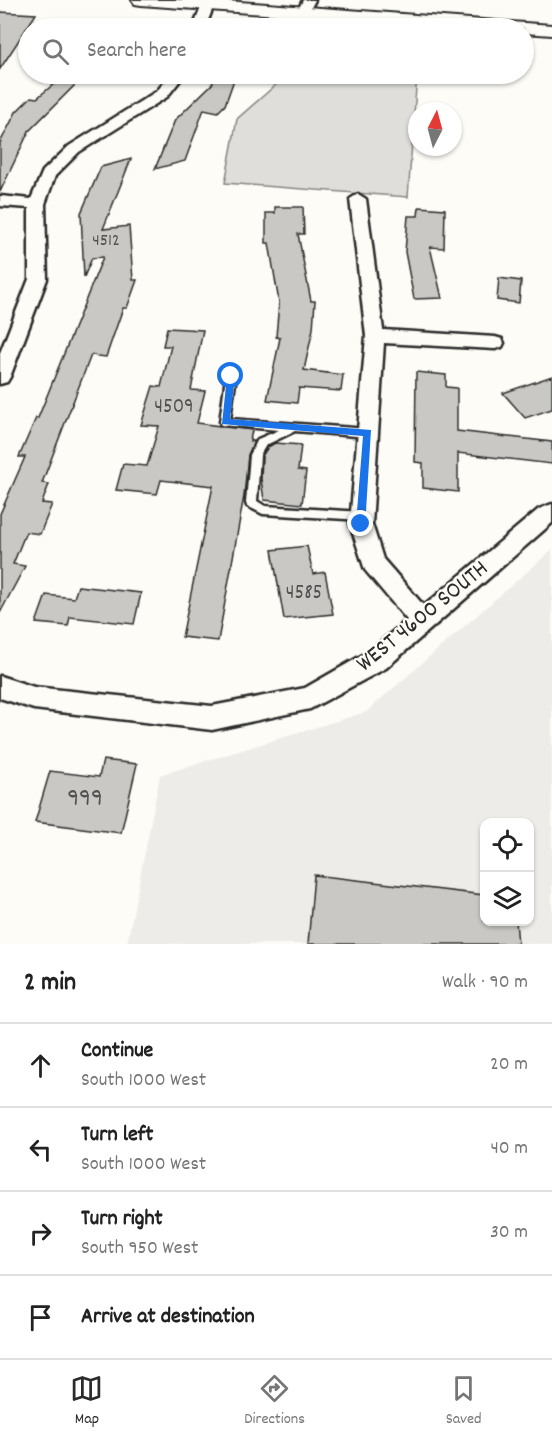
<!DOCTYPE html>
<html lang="en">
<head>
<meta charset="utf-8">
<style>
  body { margin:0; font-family:Dekko,sans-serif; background:#f2f2f2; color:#222 }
  .controls { position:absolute; right:18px; bottom:18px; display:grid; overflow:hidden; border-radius:12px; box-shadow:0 2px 4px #0004 }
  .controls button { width:54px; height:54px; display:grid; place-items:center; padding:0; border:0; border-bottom:2px solid #e0e0e0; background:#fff; color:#222; font:30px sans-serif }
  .compass { position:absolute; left:408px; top:102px; width:54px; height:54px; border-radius:50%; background:#fff; box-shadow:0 2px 4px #0004; rotate:6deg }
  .stop { position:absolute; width:18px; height:18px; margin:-14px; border:4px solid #1a73e8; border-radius:50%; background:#fff }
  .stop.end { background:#1a73e8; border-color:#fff; box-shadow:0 2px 6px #0008 }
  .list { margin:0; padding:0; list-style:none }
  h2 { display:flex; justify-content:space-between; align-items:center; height:78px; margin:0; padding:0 24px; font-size:26px }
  h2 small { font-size:20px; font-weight:400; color:#767676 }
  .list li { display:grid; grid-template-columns:39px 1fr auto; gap:18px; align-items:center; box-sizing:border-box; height:84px; padding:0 24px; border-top:2px solid #e0e0e0 }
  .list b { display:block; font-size:22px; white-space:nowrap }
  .list p { margin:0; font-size:20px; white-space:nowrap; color:#767676 }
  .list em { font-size:20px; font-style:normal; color:#767676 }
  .icon { flex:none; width:33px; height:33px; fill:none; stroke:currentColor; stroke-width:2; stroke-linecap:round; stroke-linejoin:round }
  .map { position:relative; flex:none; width:552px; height:944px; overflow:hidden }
  .search { position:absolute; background:#fff; box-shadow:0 2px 4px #0004; left:18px; right:18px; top:18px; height:66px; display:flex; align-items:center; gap:15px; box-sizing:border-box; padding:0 21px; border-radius:33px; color:#767676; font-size:22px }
  .sheet { height:414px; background:#fff }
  nav { display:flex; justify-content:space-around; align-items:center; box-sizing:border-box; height:84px; border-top:2px solid #e0e0e0; background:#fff; font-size:16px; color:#767676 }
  nav a { display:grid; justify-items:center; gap:3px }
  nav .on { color:#2b2b2b }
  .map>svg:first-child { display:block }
</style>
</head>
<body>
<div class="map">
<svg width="552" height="944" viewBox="0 0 552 944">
  <rect width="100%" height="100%" fill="#fdfcf7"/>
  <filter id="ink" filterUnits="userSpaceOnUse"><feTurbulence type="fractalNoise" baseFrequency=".0167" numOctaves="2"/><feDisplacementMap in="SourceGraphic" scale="12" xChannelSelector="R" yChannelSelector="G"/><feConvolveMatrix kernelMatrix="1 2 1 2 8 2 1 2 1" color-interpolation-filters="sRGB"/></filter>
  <g filter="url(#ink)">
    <path fill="#edece8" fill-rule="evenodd" d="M552,550v394h-425l33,-169 206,-63zM484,822h46v100h-46z"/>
    <path fill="#dfdeda" stroke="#858482" stroke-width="1.5" d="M347,21l73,5v2h-81z
      M288,74h129l-9,123 -183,-14 12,-64z"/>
    <path fill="#c9c8c4" stroke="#2b2b2b" stroke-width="1.5" d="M0,12l36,2 -36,55z
      M66,74h12l4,4 -53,53 -29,61v-49l16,-31 15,-15 6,1z
      M216,74h20l-11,31 -7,7 -14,-3 -19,52 -30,8 20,-49 37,-36z
      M131,159l-28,70 26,-3 4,54h4l-10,28h-4l-17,49 -15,-2 -49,128 7,1 -7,19 10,1 -12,30 -14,-2 -13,32 12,2 -25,47v-99l25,-57h-6l17,-39h2l65,-161 -11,1 -8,19 -3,-64 20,-46z
      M275,207h28l1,27h-6l13,67h4l-2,28 -9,41 39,5 -2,16 -42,-3 -2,15 -30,-3 13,-62 -4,-1 3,-35 -10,-59h-3v-30h9z
      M419,207l26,2 -1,39 -14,-1 12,51 -28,1 -9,-47 3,-36h10z
      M499,278l22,3 -2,22 -22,-3z
      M167,328l36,2 -12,60 14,1 -8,32 55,7 -2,11h4l-6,14 -4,41 -26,145 -36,-4 31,-151 -52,-6 -4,14 -41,-4 7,-26 24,2 12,-40 -18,-1 12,-39 8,1 10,-41h-8z
      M416,372l30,3v12l11,1v43l95,11v22l-94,-11v39l-35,-4v-25l-8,-1z
      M552,376v33l-27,9 -22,-25z
      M275,443l26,2 -3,25 8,1 -4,33 -38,-4 -3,-21 1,-23 6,-9z
      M307,546l6,28 12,-2 8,42 -49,5 -12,-69z
      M78,586l63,7 -7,31 -64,-7 -2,9 -32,-3 10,-28 28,3z
      M103,760l34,4 -16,69 -86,-11 15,-51 49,6z
      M314,875l170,20v26h32l2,23h-210z"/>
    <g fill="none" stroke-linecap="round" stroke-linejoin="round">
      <g stroke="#2b2b2b" stroke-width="5">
        <path id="lane" d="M231,373l5,3 -6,43 138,10 5,4 -5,4 -73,-6 -29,14 -6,10 -3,46 8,5 97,6 4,1 1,3 -1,3 -4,1 -99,-6 -16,-8 -1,-3 4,-48 8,-16 21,-9 -58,-5 -1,-3 6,-46z"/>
      </g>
      <g stroke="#2b2b2b" stroke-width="5">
        <path id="street" d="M303,0h12l-8,15 -4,1 -6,-4z
          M208,1l6,4 -9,23h-12l9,-23z
          M171,74h14l-18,23 -88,55 -24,24 -10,28 2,75 -37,98 -3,5 -7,2v-31l29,-74v-71l-29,-2v-10l31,3 12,-28 26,-25 88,-55z
          M358,194l8,5 17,131 112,7 7,2 2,4 -2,4 -7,2 -111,-6 -12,181 11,35 41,47 115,-97 13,-5v19l-166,145 -76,41 -98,21 -178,-21 -34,-11v-22l34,11 178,19 93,-18 63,-36 39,-32 -42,-50 -15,-46 16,-188 -16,-137z"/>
      </g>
      <g stroke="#2b2b2b" stroke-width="4">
        <path id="secondary" d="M132,0h81l339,25v10l-28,-2v-5h-67l-316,-23 -6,-1z"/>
      </g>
      <use href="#lane" fill="#fdfcf7" fill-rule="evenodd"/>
      <use href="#street" fill="#fdfcf7" fill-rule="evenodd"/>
      <use href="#secondary" fill="#fdfcf7" fill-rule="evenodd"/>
    </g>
  </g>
  <path fill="#1a73e8" d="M231,373l4,3 -5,43 141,11 -6,97 -4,1 -5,-4 7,-88 -141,-12 5,-48z"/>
  <g text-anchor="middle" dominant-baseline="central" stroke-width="4.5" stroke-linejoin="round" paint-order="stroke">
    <g font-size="18" fill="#525251">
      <text x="106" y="241">4512</text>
    </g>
    <g font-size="21" fill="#525251">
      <text x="174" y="408">4509</text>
      <text x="304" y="594">4585</text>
    </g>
    <g font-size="24" fill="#2b2b2b" stroke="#fdfcf7">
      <text transform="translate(423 617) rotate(-39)">WEST 4600 SOUTH</text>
    </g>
    <g font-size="26" fill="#525251">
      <text x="85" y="799">999</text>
    </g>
  </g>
</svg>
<div class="controls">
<button><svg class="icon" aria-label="locate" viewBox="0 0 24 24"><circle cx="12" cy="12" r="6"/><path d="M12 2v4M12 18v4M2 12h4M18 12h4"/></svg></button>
<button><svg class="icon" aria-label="layers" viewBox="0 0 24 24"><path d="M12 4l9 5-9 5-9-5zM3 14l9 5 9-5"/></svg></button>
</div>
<svg class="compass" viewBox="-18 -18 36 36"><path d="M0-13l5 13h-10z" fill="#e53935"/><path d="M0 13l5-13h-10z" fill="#767676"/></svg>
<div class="stop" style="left:231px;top:376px"></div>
<div class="stop end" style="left:361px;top:524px"></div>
<div class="search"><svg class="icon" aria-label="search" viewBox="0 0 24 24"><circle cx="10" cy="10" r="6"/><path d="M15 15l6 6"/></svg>Search here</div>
</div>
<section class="sheet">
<h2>2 min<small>Walk · 90 m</small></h2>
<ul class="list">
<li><svg class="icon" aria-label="ahead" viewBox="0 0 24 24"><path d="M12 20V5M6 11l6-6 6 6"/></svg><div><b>Continue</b><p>South 1000 West</p></div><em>20 m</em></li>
<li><svg class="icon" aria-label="left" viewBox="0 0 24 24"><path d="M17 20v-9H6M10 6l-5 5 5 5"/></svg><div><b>Turn left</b><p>South 1000 West</p></div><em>40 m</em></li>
<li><svg class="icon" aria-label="right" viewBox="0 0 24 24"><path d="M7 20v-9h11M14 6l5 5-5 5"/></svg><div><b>Turn right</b><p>South 950 West</p></div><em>30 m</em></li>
<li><svg class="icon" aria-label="arrive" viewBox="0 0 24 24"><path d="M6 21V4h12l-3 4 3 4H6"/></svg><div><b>Arrive at destination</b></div></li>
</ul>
</section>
<nav>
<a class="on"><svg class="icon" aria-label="map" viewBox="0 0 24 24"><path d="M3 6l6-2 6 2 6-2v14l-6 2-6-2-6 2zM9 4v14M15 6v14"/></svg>Map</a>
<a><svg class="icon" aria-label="directions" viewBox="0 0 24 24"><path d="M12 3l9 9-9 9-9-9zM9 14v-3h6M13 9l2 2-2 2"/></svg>Directions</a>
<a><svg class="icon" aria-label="saved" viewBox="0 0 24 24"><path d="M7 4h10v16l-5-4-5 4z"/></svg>Saved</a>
</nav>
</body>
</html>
